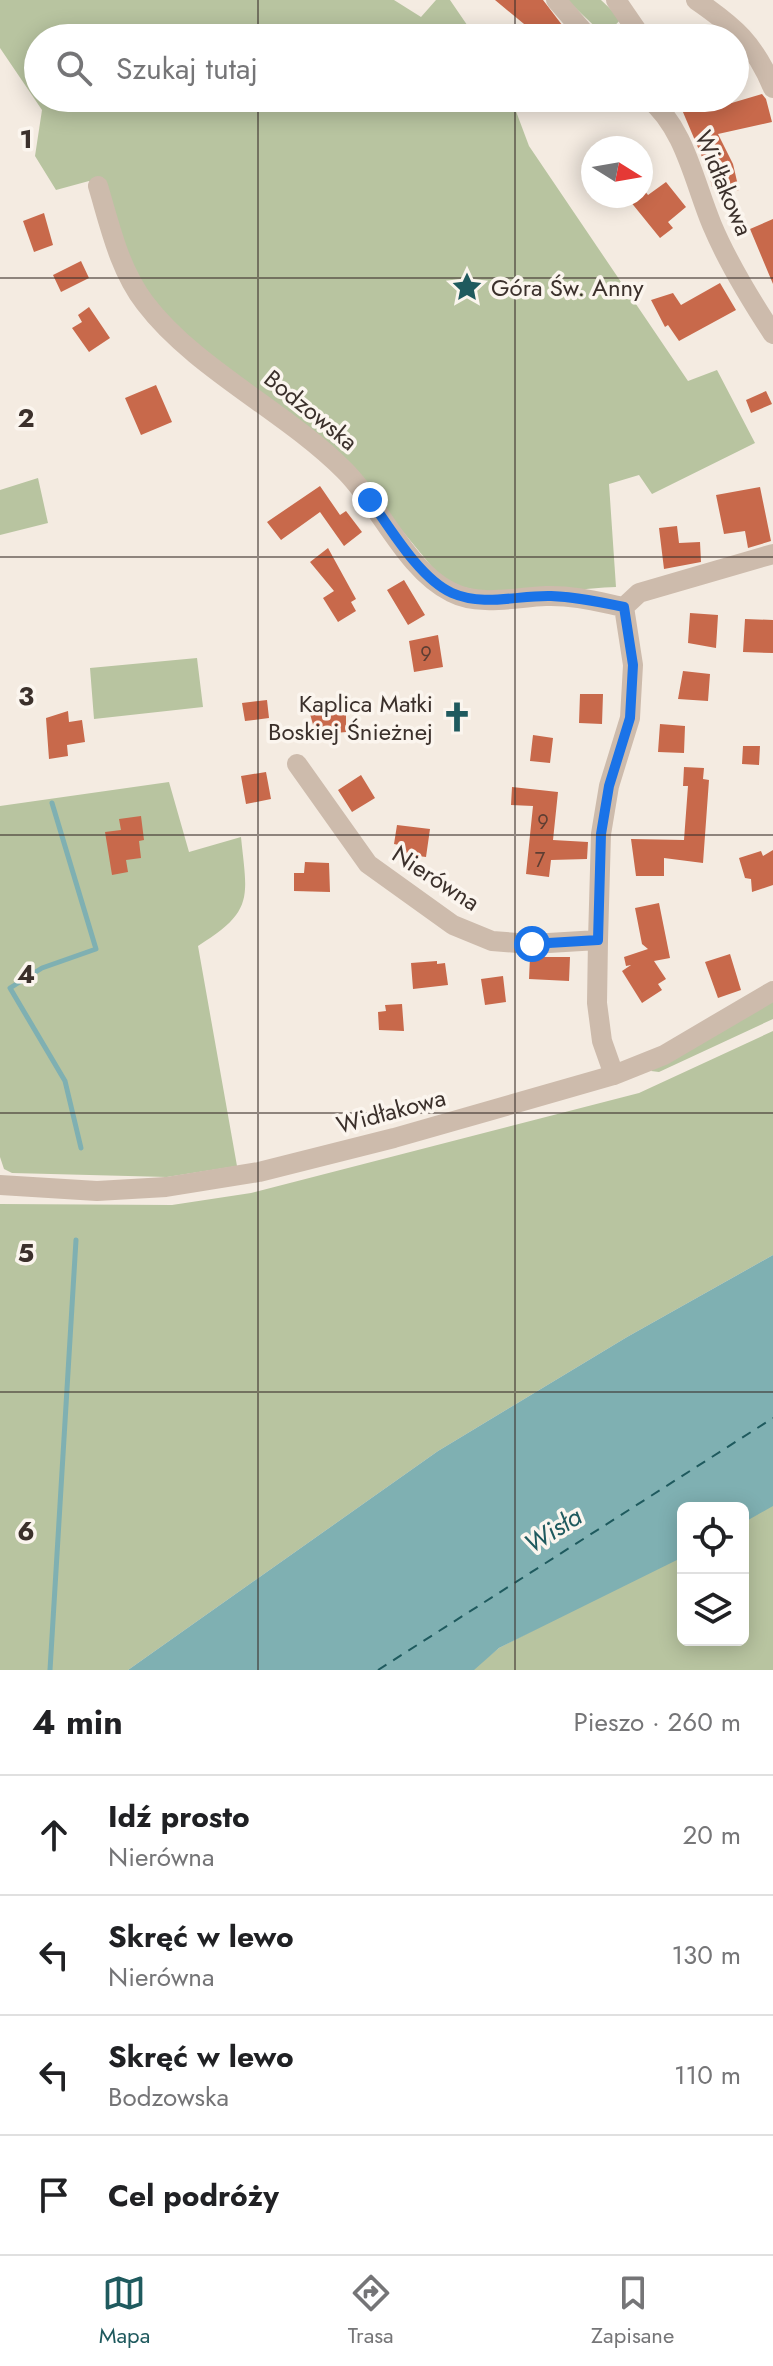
<!DOCTYPE html>
<html lang="pl">
<head>
<meta charset="utf-8">
<style>
  body { margin:0; font-family:Jost,sans-serif; background:#f2f2f2; color:#202124 }
  .controls { position:absolute; right:24px; bottom:24px; display:grid; overflow:hidden; border-radius:12px; box-shadow:0 4px 20px #0003 }
  .controls button { width:72px; height:72px; display:grid; place-items:center; padding:0; border:0; border-bottom:2px solid #e0e0e0; background:#fff; color:#202124; font:40px sans-serif }
  .compass { position:absolute; left:581px; top:136px; width:72px; height:72px; border-radius:50%; background:#fff; box-shadow:0 4px 20px #0003; rotate:101deg }
  .stop { position:absolute; width:24px; height:24px; margin:-18px; border:6px solid #1a73e8; border-radius:50%; background:#fff }
  .stop.end { background:#1a73e8; border-color:#fff; box-shadow:0 2px 8px #0008 }
  .list { margin:0; padding:0; list-style:none }
  h2 { display:flex; justify-content:space-between; align-items:center; height:104px; margin:0; padding:0 32px; font-size:34px }
  h2 small { font-size:26px; font-weight:400; color:#757577 }
  .list li { display:grid; grid-template-columns:52px 1fr auto; gap:24px; align-items:center; box-sizing:border-box; height:120px; padding:0 32px; border-top:2px solid #e0e0e0 }
  .list b { display:block; font-size:30px; white-space:nowrap }
  .list p { margin:0; font-size:26px; white-space:nowrap; color:#757577 }
  .list em { font-size:26px; font-style:normal; color:#757577 }
  .icon { flex:none; width:44px; height:44px; fill:none; stroke:currentColor; stroke-width:2; stroke-linecap:round; stroke-linejoin:round }
  .map { position:relative; flex:none; width:773px; height:1670px; overflow:hidden }
  .search { position:absolute; background:#fff; box-shadow:0 4px 20px #0003; left:24px; right:24px; top:24px; height:88px; display:flex; align-items:center; gap:20px; box-sizing:border-box; padding:0 28px; border-radius:44px; color:#757577; font-size:30px }
  .sheet { height:584px; background:#fff }
  nav { display:flex; justify-content:space-around; align-items:center; box-sizing:border-box; height:112px; border-top:2px solid #e0e0e0; background:#fff; font-size:22px; color:#757577 }
  nav a { display:grid; justify-items:center; gap:4px }
  nav .on { color:#1f5a5e }
  .map>svg:first-child { display:block }
</style>
</head>
<body>
<div class="map">
<svg width="773" height="1670" viewBox="0 0 773 1670">
  <rect width="100%" height="100%" fill="#f4ebe1"/>
  <path fill="#b8c4a0" d="M0,0h394l27,17 15,-17h14l26,38h-438v60h473l18,48 159,235 29,-11 38,73 -103,51 -13,-19 -30,9 7,103c-55,2 -123,17 -174,-8l-85,-103 -178,-144 -42,-51 -36,-96 -12,-4 -33,9 -21,-34 7,-46 -42,-62z
    M567,0h34l20,19 -16,17z
    M38,478l10,45 -48,12v-45z
    M197,658l6,49 -109,12 -4,-51z
    M169,782l20,70 52,-15c6,60 14,74 -43,109l39,220 -70,11 -155,-4 -8,-4 -4,-12v-351z
    M773,999v20l-114,53 -8,-1 9,-10z
    M773,1031v224l-146,82 -189,114 -310,219h-128v-466l172,1 79,-12 388,-100z
    M773,1503v167h-301l27,-22 184,-95v87h60v-121z"/>
  <path fill="#7fb0b2" d="M773,1255v251l-30,17v-15h-60v49l-184,91 -25,22h-346l310,-219 189,-114z"/>
  <g fill="none" stroke-linecap="round" stroke-linejoin="round">
    <path stroke="#7fb0b2" stroke-width="5" d="M52,803l44,146 -54,19 -32,20 55,93 16,67
      M50,1670l26,-430"/>
    <path stroke="#1f5a5e" stroke-width="2" stroke-dasharray="10 8" stroke-linecap="butt" d="M378,1670l395,-252"/>
  </g>
  <path fill="#c8694b" d="M495,0h48l29,38h-31z
    M762,94l4,5 6,23 -54,12 15,30 6,26 -20,5 -2,-8h-5l-7,-31 -3,1 -25,-59h26l5,12z
    M666,182l20,25 -18,15 5,6 -13,10 -30,-37 11,-5 3,-6 4,5z
    M44,213l9,32 -19,7 -11,-31z
    M773,219v65l-23,-55z
    M81,261l8,17 -28,14 -8,-17z
    M720,283l16,27 -57,31 -11,-16 -3,2 -14,-27 22,-7 8,12z
    M89,307l21,31 -21,14 -17,-24 10,-6 -4,-7z
    M156,385l16,37 -31,13 -16,-37z
    M766,391l6,13 -21,9 -5,-13z
    M320,486l20,29 6,-4 16,21 -18,14 -24,-34 -39,28 -14,-18z
    M760,487l11,54 -23,7 -3,-17 -21,3 -8,-39z
    M677,526l2,17 21,-1 1,20 -37,7 -5,-41z
    M328,548l28,51 -5,3 5,9 -18,11 -15,-24 11,-7 -24,-29z
    M404,580l21,35 -17,10 -21,-35z
    M690,613l28,2 -2,33 -28,-5z
    M745,619l28,1v33l-30,-1z
    M438,635l5,32 -29,5 -5,-31z
    M683,671l27,3 -2,27 -30,-2z
    M580,694h23l-1,30 -23,-1z
    M267,700l2,18 -24,3 -3,-18z
    M342,700l4,2v30l-30,3 -8,-28z
    M68,711l1,11 13,-2 3,22 -18,3 1,11 -19,3 -3,-41z
    M660,724l25,2 -1,27 -26,-1z
    M533,735l20,3 -3,25 -20,-2z
    M743,746h17l-1,19 -17,-1z
    M684,767l20,1 -1,11 6,1 -6,83 -39,-5v18h-28l-5,-37 53,1 4,-54h-5z
    M266,772l5,27 -25,5 -5,-28z
    M361,775l14,23 -23,14 -14,-22z
    M512,787l46,5 -5,48 35,2 -1,17 -36,1 -2,17 -23,-3 7,-68 -22,-1z
    M141,816l3,24 -5,1 2,17 -15,2 2,12 -16,3 -7,-43 16,-2 -2,-11z
    M397,825l33,4 -4,28 -23,-3 1,-8 -10,-2z
    M773,850v35l-21,7 -1,-13 -6,-1 -6,-20 22,-7 2,5z
    M305,862l24,1 1,29 -36,-1v-18h10z
    M659,903l11,55 -16,3 12,18 -8,5 4,6 -20,13 -20,-32 9,-6 -5,1 -2,-9 24,-8 -6,-5 -7,-36z
    M730,954l11,36 -23,8 -13,-36z
    M530,957h40l-1,24 -40,-2z
    M437,961v3l8,-1 3,22 -35,4 -2,-26z
    M503,976l3,26 -21,3 -4,-26z
    M402,1004l2,27 -25,-1 -1,-18 8,-1 -1,-6z"/>
  <g fill="none" stroke-linecap="round" stroke-linejoin="round">
    <path stroke="#cdbbac" stroke-width="20" d="M556,0l33,38
      M616,0l26,38
      M696,0c39,27 58,43 77,88
      M648,98c37,30 46,84 64,127 16,38 38,74 61,109
      M98,186c12,40 21,83 47,117 49,65 140,108 199,167 36,35 62,100 107,122 29,15 65,5 95,4 27,-1 53,6 78,11
      M624,607l15,-14 134,-39
      M297,764l71,100 85,61 39,16 40,3 66,-4
      M614,1075l-12,-34 -5,-38 1,-63 3,-106 8,-48 21,-68 3,-53 -9,-58
      M0,1185l97,6 69,-4 93,-15 135,-34 220,-63 50,-20 109,-64"/>
  </g>
  <g fill="none" stroke-linecap="round" stroke-linejoin="round">
    <path stroke="#1a73e8" stroke-width="10" d="M370,500c20,28 50,79 82,93 32,14 66,2 99,3 25,1 49,6 73,11l9,58 -3,53 -21,68 -8,48 -3,106 -66,4"/>
  </g>
  <path fill="none" stroke="#3b302b" stroke-width="2" stroke-opacity="0.55" d="M258,0v38M515,0v38M258,98v1572M515,98v1572M0,278h773M0,557h773M0,835h773M0,1113h773M0,1392h773"/>
  <defs>
    <g id="sight-bare" transform="scale(2.4)"><path d="M0-6L1.8-2.2L6-1.7L2.9 1.2L3.7 5.4L0 3.3L-3.7 5.4L-2.9 1.2L-6-1.7L-1.8-2.2Z" fill="#1f5a5e" stroke="#fbf5ee" stroke-width="2.5" paint-order="stroke"/></g>
    <g id="church-bare" transform="scale(2.4)"><path d="M-1.2-6h2.4v3.5h3.3v2.4h-3.3V6h-2.4V-.1h-3.3v-2.4h3.3Z" fill="#1f5a5e" stroke="#fbf5ee" stroke-width="2.5" paint-order="stroke"/></g>
  </defs>
  <g fill-rule="evenodd">
    <use href="#sight-bare" x="467" y="287"/>
    <use href="#church-bare" x="457" y="717"/>
  </g>
  <g text-anchor="middle" dominant-baseline="central" stroke-width="7" stroke-linejoin="round" paint-order="stroke">
    <g font-size="20" fill="#5e3e33">
      <text x="426" y="654">9</text>
      <text x="543" y="822">9</text>
      <text x="540" y="860">7</text>
    </g>
    <g font-size="24" fill="#3b302b" stroke="#fbf5ee">
      <text transform="translate(724 183) rotate(67)">Widłakowa</text>
      <text transform="translate(311 410) rotate(39)">Bodzowska</text>
      <text transform="translate(436 878) rotate(33)">Nierówna</text>
      <text transform="translate(391 1111) rotate(-15)">Widłakowa</text>
    </g>
    <g font-size="24" fill="#3b302b" stroke="#fbf5ee" text-anchor="start">
      <text x="491" y="287">Góra Św. Anny</text>
      <text x="433" y="703" text-anchor="end">Kaplica Matki<tspan x="433" dy="28">Boskiej Śnieżnej</tspan></text>
    </g>
    <g font-size="26" font-style="italic" fill="#1f5a5e" stroke="#fbf5ee">
      <text transform="translate(553 1530) rotate(-32)">Wisła</text>
    </g>
  </g>
  <g font-size="26" text-anchor="middle" font-weight="bold" fill="#3b302b" stroke="#fbf5ee" stroke-width="7" stroke-linejoin="round" paint-order="stroke">
    <text x="26" y="148">1</text>
    <text x="26" y="427">2</text>
    <text x="26" y="705">3</text>
    <text x="26" y="983">4</text>
    <text x="26" y="1262">5</text>
    <text x="26" y="1540">6</text>
  </g>
</svg>
<div class="controls">
<button><svg class="icon" aria-label="locate" viewBox="0 0 24 24"><circle cx="12" cy="12" r="6"/><path d="M12 2v4M12 18v4M2 12h4M18 12h4"/></svg></button>
<button><svg class="icon" aria-label="layers" viewBox="0 0 24 24"><path d="M12 4l9 5-9 5-9-5zM3 14l9 5 9-5"/></svg></button>
</div>
<svg class="compass" viewBox="-18 -18 36 36"><path d="M0-13l5 13h-10z" fill="#e53935"/><path d="M0 13l5-13h-10z" fill="#757577"/></svg>
<div class="stop" style="left:532px;top:944px"></div>
<div class="stop end" style="left:370px;top:500px"></div>
<div class="search"><svg class="icon" aria-label="search" viewBox="0 0 24 24"><circle cx="10" cy="10" r="6"/><path d="M15 15l6 6"/></svg>Szukaj tutaj</div>
</div>
<section class="sheet">
<h2>4 min<small>Pieszo · 260 m</small></h2>
<ul class="list">
<li><svg class="icon" aria-label="ahead" viewBox="0 0 24 24"><path d="M12 20V5M6 11l6-6 6 6"/></svg><div><b>Idź prosto</b><p>Nierówna</p></div><em>20 m</em></li>
<li><svg class="icon" aria-label="left" viewBox="0 0 24 24"><path d="M17 20v-9H6M10 6l-5 5 5 5"/></svg><div><b>Skręć w lewo</b><p>Nierówna</p></div><em>130 m</em></li>
<li><svg class="icon" aria-label="left" viewBox="0 0 24 24"><path d="M17 20v-9H6M10 6l-5 5 5 5"/></svg><div><b>Skręć w lewo</b><p>Bodzowska</p></div><em>110 m</em></li>
<li><svg class="icon" aria-label="arrive" viewBox="0 0 24 24"><path d="M6 21V4h12l-3 4 3 4H6"/></svg><div><b>Cel podróży</b></div></li>
</ul>
</section>
<nav>
<a class="on"><svg class="icon" aria-label="map" viewBox="0 0 24 24"><path d="M3 6l6-2 6 2 6-2v14l-6 2-6-2-6 2zM9 4v14M15 6v14"/></svg>Mapa</a>
<a><svg class="icon" aria-label="directions" viewBox="0 0 24 24"><path d="M12 3l9 9-9 9-9-9zM9 14v-3h6M13 9l2 2-2 2"/></svg>Trasa</a>
<a><svg class="icon" aria-label="saved" viewBox="0 0 24 24"><path d="M7 4h10v16l-5-4-5 4z"/></svg>Zapisane</a>
</nav>
</body>
</html>
